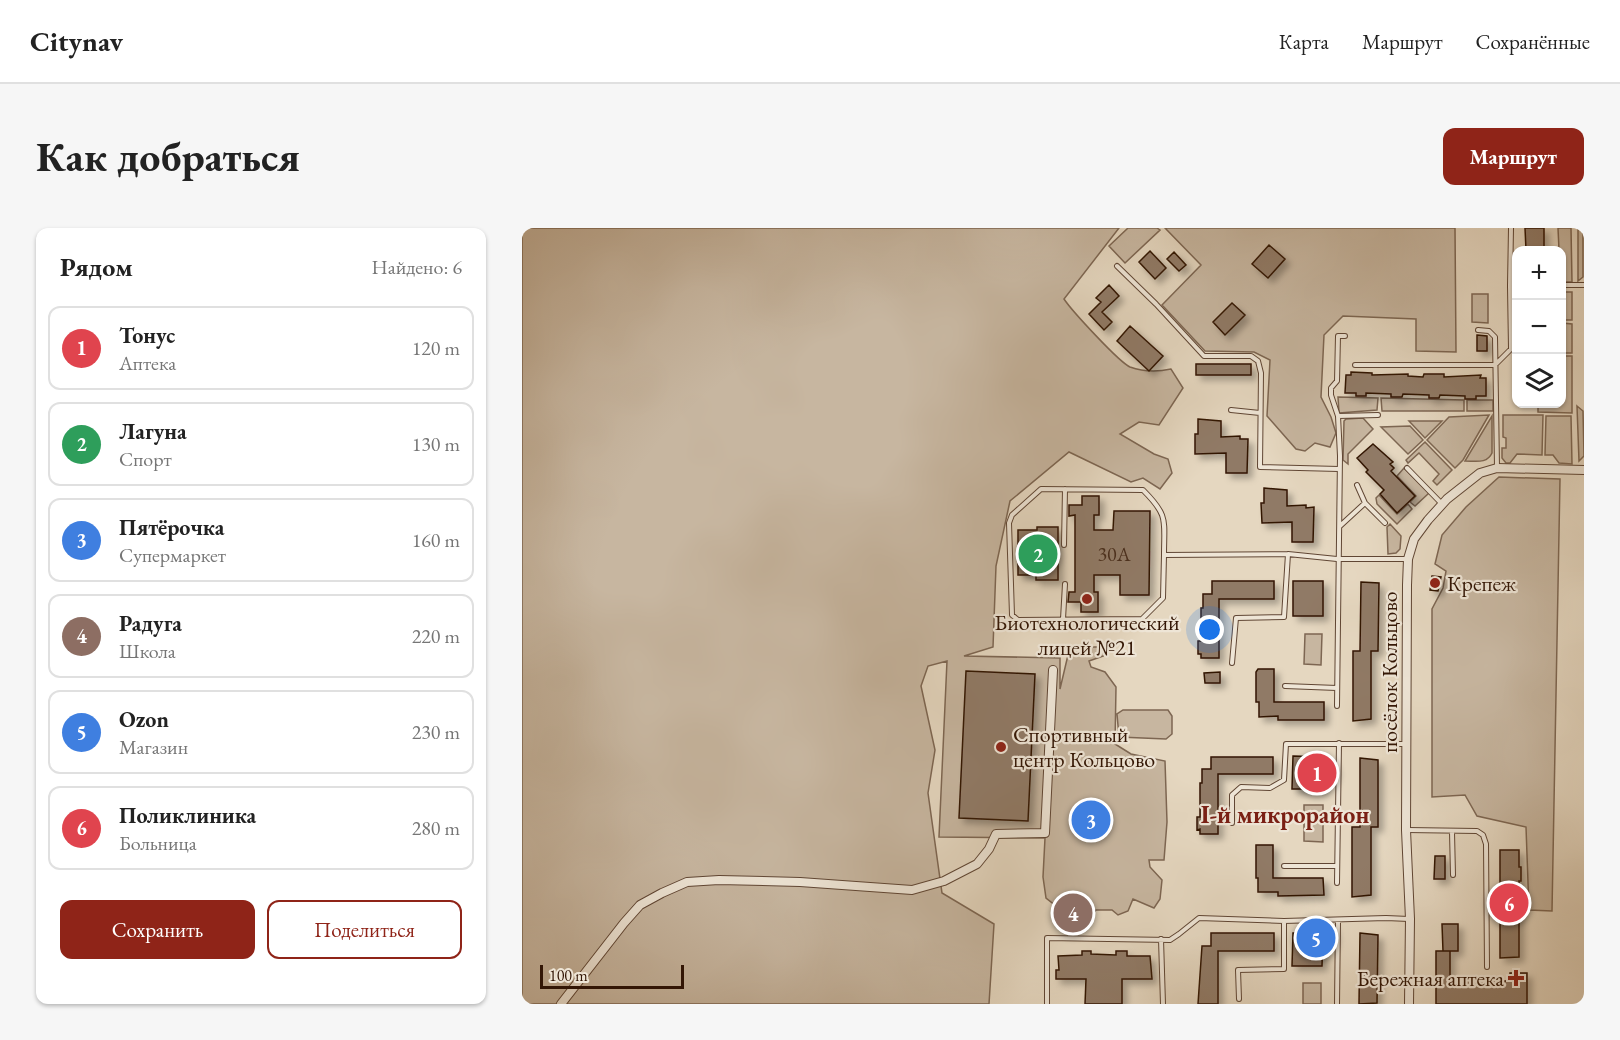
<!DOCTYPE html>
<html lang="ru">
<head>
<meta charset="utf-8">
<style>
  body { margin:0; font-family:"EB Garamond",serif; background:#f6f6f6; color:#222 }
  .controls { position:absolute; right:18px; top:18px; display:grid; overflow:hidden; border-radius:12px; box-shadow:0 2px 4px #0004 }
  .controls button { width:54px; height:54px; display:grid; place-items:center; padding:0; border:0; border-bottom:2px solid #e0e0e0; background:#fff; color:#222; font:30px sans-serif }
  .scale { position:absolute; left:18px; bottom:15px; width:144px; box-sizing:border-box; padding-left:6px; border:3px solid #331605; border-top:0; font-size:16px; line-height:21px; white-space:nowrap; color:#331605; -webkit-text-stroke:4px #eee5d6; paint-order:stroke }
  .you { position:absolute; left:688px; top:402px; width:21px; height:21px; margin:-15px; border:4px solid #fff; border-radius:50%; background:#1a73e8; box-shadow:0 0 0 9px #1a73e833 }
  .badge { display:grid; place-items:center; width:39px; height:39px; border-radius:50%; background:#8f2418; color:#fff; font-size:20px; font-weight:700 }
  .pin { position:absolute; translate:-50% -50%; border:3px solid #fff; box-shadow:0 2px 6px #0006 }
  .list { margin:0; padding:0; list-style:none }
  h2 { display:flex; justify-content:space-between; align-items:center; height:78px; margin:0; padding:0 24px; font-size:26px }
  h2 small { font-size:20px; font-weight:400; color:#767676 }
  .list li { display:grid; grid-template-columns:39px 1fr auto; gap:18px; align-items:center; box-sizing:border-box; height:84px; margin:0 12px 12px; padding:0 12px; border:2px solid #e0e0e0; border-radius:12px }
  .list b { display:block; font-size:22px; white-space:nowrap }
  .list p { margin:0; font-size:20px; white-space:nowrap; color:#767676 }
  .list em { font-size:20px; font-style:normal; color:#767676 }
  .actions { display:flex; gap:12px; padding:18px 24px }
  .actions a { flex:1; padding:14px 0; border:2px solid #8f2418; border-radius:12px; text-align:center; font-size:21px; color:#8f2418 }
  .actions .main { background:#8f2418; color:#fff }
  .icon { flex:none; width:33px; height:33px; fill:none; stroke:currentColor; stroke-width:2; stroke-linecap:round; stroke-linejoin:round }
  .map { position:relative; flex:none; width:1062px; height:776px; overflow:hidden; border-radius:12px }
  header { display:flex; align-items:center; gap:36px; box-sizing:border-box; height:84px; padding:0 30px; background:#fff; border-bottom:2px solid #e0e0e0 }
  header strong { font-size:28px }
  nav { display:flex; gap:33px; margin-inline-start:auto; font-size:21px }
  .intro { display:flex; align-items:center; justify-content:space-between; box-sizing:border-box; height:144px; padding:0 36px }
  h1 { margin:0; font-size:42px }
  .button { padding:15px 27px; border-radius:12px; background:#8f2418; color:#fff; font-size:21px; font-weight:700 }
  main { display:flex; gap:36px; padding:0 36px }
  aside { flex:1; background:#fff; border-radius:12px; box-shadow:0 2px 4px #0004 }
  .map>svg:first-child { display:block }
</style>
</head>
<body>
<header>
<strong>Citynav</strong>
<nav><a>Карта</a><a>Маршрут</a><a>Сохранённые</a></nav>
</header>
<div class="intro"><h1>Как добраться</h1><a class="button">Маршрут</a></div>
<main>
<aside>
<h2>Рядом<small>Найдено: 6</small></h2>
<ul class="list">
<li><span class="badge" style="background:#e0444e">1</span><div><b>Тонус</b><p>Аптека</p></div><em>120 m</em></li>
<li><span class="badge" style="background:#2e9e5b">2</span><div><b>Лагуна</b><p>Спорт</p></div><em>130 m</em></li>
<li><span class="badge" style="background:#3f7fe0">3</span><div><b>Пятёрочка</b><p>Супермаркет</p></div><em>160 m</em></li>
<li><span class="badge" style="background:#8d6e63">4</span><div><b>Радуга</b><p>Школа</p></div><em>220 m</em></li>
<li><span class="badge" style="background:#3f7fe0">5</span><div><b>Ozon</b><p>Магазин</p></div><em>230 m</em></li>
<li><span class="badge" style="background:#e0444e">6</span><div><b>Поликлиника</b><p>Больница</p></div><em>280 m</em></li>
</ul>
<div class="actions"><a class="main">Сохранить</a><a>Поделиться</a></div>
</aside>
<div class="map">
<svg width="1062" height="776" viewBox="0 0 1062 776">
  <defs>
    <filter id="shadow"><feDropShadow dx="5" dy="5" stdDeviation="3" flood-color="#0004"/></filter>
  </defs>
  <rect width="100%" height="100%" fill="#e5d7c0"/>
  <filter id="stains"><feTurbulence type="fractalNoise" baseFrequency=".00333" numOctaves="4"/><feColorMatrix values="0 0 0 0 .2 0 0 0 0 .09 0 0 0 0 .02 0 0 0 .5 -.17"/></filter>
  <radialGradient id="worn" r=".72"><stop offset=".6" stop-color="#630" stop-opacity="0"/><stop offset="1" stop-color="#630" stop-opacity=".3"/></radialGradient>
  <path fill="#c7b6a0" stroke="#7d6652" stroke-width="1.5" d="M0,0h597l-55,71c8,12 55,63 66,68 14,5 27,5 41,2l12,19 -24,37 -20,-3 -19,12 34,20 14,5 4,14 -12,16 -17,-11 -12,4 -62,-30 -59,49 -14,65 -3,81 -29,9 96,2v31l8,-34 8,-8h28l2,8 -17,6 2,6 14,5 11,15 -1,57 16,10 34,7 2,61 -3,38h-15l1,7 12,13 -2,19 -6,9 -21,-9 -5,12 -10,4 -6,-5h-16l-7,8 -24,-5 -19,-15 -3,-21 2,-39 -106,-1 8,-176 -19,5 -7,20 14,64 -7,43 14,100 52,31 -5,80h-467z
    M606,0h29l3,2 -35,33 -16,-17z
    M643,0h290l1,124 -40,-1v-32l-73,-3 -19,19 -3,62 10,20 5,16 -6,14 -15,-4 -10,8 -9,-2 -29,-33 3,-56 -16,-8 -49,-1 -43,-46 39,-40z
    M1036,0h13l1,54h-10v-32h-3z
    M1056,0h5v49l-5,4z
    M1040,64h10v28h-10z
    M950,66h16v29l-16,-1z
    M1040,95l10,1v29h-10z
    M1040,128h10v57l-34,-1v-8h24z
    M816,169l40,1 -1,12 -38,3z
    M859,170l83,2v11h-82z
    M945,172h26v11h-26z
    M1055,178l6,5 1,45 -5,5z
    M967,187l-26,45 -8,8 -28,-28 22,-23z
    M981,187h40l-1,40 -25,-1 -7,9h-4l-4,-5v-10h4v-10l-3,-1z
    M970,188v37c-5,11 -16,8 -27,8z
    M1024,188h25l1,48 -13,-1 -6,-8h-8z
    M841,190l10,11 -25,25v10l-5,-4 1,-39 2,-2z
    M887,193h33l-17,17z
    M888,198l13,14 -15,14 -27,-27z
    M903,214l27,28 -15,15 -4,-4 6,-7 -20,-21 -11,10 -2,-3z
    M882,240l25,25 -14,13 -5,-4 6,-6 -19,-20z
    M977,249l61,2 -8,432 -23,-1 -3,-83 -49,-11 -12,-21 -33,2v-188l11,-21 3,-17 -11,-7 7,-29 24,-28z
    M857,267l18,19 11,-10 4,5 -15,15 -20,-20 -1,-6z
    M868,296l11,12 -1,13 -4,4 -8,1 -1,-27z
    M783,406h17l-1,31 -17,-1z
    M601,482h45l4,6v18l-6,5 -47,-2 -2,-23z
    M782,577h19v37l-19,-1z
    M781,755h18v21h-18z"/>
  <path fill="#907a66" stroke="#331605" stroke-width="1.5" filter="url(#shadow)" d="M1003,0h19v22h-18z
    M747,17l16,14 -17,19 -16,-14z
    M628,23l16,17 -11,11 -16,-17z
    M652,24l12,13 -7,6 -12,-12z
    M587,57l10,11 -17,16 10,10 -8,8 -15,-16 12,-12 -5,-4z
    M710,75l13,12 -20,20 -12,-13z
    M608,98l33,30 -14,15 -32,-30z
    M955,107l10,1v15h-10z
    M674,136h55v11h-55z
    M829,144l21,1v2l36,-1v2l15,1 1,-3h20v3l37,-2 -1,3h6v18h-10v3h-11v-3l-25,-1 -1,3h-10v-3l-26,-1 -1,3h-11v-3l-25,-1v3h-10v-3h-11l1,-18h5z
    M676,191l23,2v16l19,-1v3h8l-1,34h-21v-20l-31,1v-20h3z
    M851,216l20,18 -3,2 4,4 -3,3 24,25 -18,17 -17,-19 4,-4 -18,-18 2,-2 -11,-12z
    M742,260l23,2v16l19,-1v3l8,-1 -1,35h-21v-20l-30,1 -1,-20h3z
    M560,268h17v19h-5v15h19l1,-19h36l-1,84h-29v-20h-26v17h4v20h-17v-10h-13l1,-10h6v-77l-6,1v-11h13z
    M515,299h21v53h-22v-5h-18v-45h19z
    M910,348l9,1 -3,14 -8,-1z
    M690,353h62v18h-55v59h-18v-4h-3v-13h3v-33h2v-14h9z
    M771,353h30v35h-30z
    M839,354l18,1 -1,68h-7v68l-18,2v-70h7z
    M736,441h16v33h50v18h-46v-4l-19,1v-15h-3v-30z
    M444,443l69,3 -7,147 -69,-3z
    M698,444v11h-15l-1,-10z
    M771,528l30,1 -1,32h-30z
    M689,529h62v17h-55v60h-18v-5l-3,1v-13h3v-34h2v-14h9z
    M838,530l18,2v67h-7v68l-19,2v-70h8z
    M734,617h17v33h50l1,17 -46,1v-4h-20v-14h-2z
    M978,622h19v17h2v14h-2v76l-19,1z
    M913,628h10v23h-11z
    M920,696h16v27h-15z
    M689,705h63v18h-56v53h-20l4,-58h9z
    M771,705h30l-1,33h-30z
    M838,705l18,2 -1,68 -18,1z
    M560,723h9v3l25,1v-4h11v5h23l2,23h-30v25h-37l1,-25h-30v-9h3l-1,-14 24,-1z
    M914,723h14v30h60v-8h17v31h-91z"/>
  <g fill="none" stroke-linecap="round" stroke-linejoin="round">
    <g stroke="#604634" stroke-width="6">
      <path id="lane" d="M595,38l39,38 48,52h47l7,5 3,12 -1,94 79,2
        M1040,57h22
        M988,58l1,-58
        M956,102l11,1 6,6 2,130
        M833,137h140l16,-16 -1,-63h6
        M709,182l29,3
        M816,188l40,-1
        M885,240l35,36
        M835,257l8,18 20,20
        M818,298l25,-23
        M542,317l1,-56
        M642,327c0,-35 5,-39 -21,-65l-102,-1 -29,26 -3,8 3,92 6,5 124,-1 21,-21 1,-43 124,-1 49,5h70
        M541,391l2,-35
        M710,435l4,-45 48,-1 4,-63
        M763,458l52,2
        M815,478l3,-250 -2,-40 -7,-21v-7l6,-7 1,-45h7
        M710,595v-28l9,-8 29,1 14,-8 2,-36h120
        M885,602l70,1 6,4 3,9 1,123
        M930,604l1,43
        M762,638h53
        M815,655l2,-140
        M639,711l2,65
        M717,771l-1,-29 46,-1v-48
        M525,776v-66l123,2 9,-6 20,-16 85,3 102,-3 23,1
        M815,776l1,-84"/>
    </g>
    <g stroke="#604634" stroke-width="10">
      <path id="street" d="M39,776l63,-81 16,-18 22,-12 25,-11 32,-2 81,2 112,8 32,-9 33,-17 12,-15 7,-15 49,-1 8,-163
        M887,776l1,-85 -4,-89 1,-245 1,-26 6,-20 14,-19 19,-21 33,-26 17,-5 87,2"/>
    </g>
    <use href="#lane" stroke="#eee5d6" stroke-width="4"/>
    <use href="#street" stroke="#eee5d6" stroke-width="8"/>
  </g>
  <g fill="#8f2418" stroke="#eee5d6" stroke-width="2">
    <circle cx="913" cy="355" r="6"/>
    <circle cx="565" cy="371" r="6"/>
    <circle cx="479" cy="519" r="6"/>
    <path d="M991 741h6v6h6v6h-6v6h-6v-6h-6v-6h6z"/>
  </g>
  <g text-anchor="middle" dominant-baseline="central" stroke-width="4.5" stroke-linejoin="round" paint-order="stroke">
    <g font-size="20" fill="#4a2f1d">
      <text x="592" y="326">30А</text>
    </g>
    <g font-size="22" fill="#331605" stroke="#eee5d6" text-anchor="start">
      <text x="925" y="355">Крепеж</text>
      <text x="565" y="394" text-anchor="middle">Биотехнологический<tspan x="565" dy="25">лицей №21</tspan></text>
      <text x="491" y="506">Спортивный<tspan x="491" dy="25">центр Кольцово</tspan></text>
      <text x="982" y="750" text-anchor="end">Бережная аптека</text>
    </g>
    <g font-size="22" fill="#331605" stroke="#eee5d6">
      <text transform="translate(867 444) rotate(-90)">посёлок Кольцово</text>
    </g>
    <g font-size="24" font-weight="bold" fill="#7a1f14" stroke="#eee5d6">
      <text x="763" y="586">I-й микрорайон</text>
    </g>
  </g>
  <rect width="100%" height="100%" filter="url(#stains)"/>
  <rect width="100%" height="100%" fill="url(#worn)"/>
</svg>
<div class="controls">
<button>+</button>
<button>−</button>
<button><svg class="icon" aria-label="layers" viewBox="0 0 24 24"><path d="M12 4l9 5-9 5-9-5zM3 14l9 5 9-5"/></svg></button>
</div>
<div class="scale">100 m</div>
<div class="you"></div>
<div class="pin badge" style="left:795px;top:545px;background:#e0444e">1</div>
<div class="pin badge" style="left:516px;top:326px;background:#2e9e5b">2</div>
<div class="pin badge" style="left:569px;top:592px;background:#3f7fe0">3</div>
<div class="pin badge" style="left:551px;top:685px;background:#8d6e63">4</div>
<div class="pin badge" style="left:794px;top:710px;background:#3f7fe0">5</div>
<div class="pin badge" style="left:987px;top:675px;background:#e0444e">6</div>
</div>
</main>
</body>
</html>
